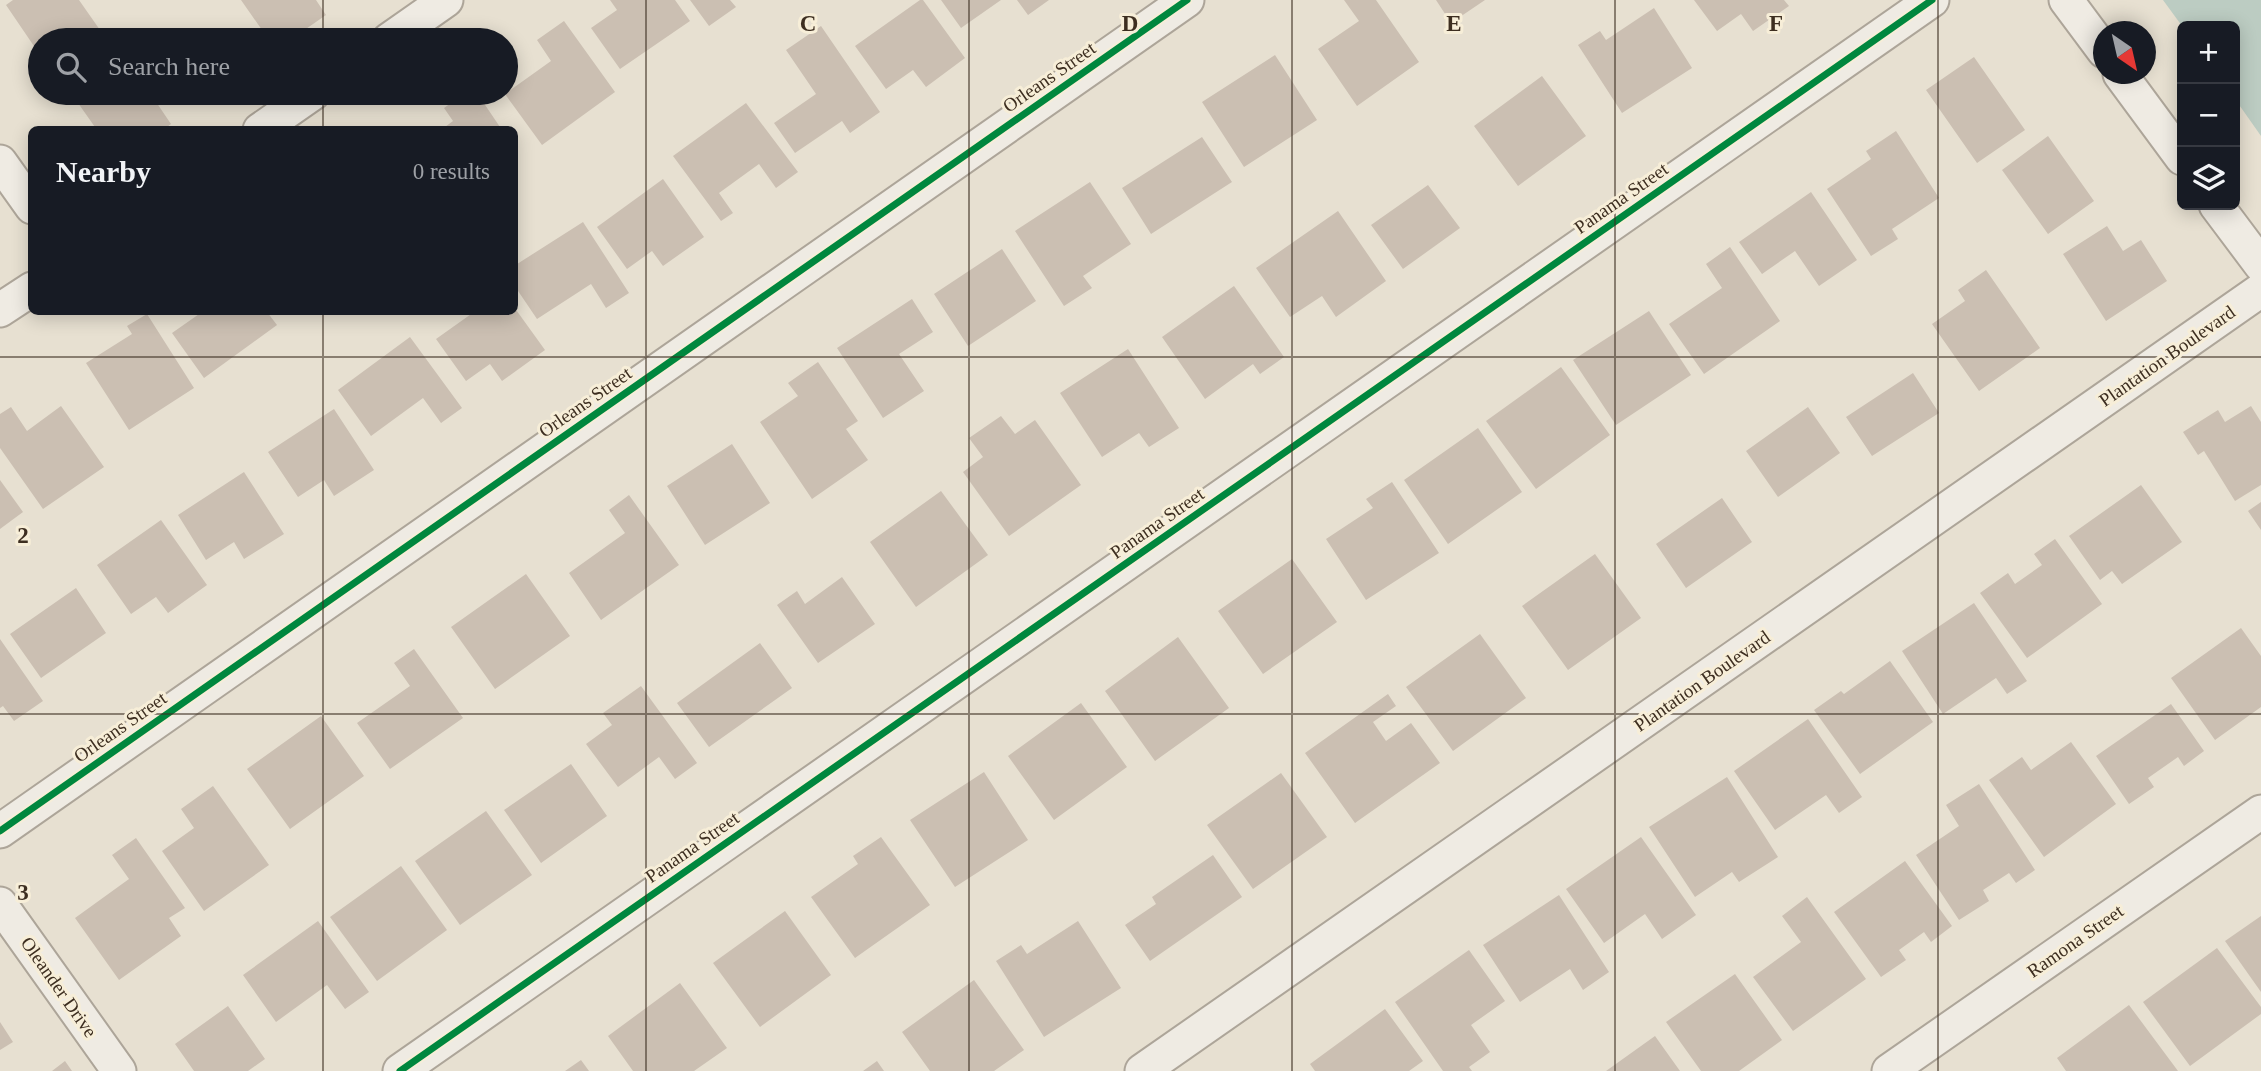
<!DOCTYPE html>
<html lang="en">
<head>
<meta charset="utf-8">
<style>
  body { margin:0; font-family:Georgia,serif; background:#242831; color:#f1f3f6 }
  .controls { position:absolute; right:21px; top:21px; display:grid; overflow:hidden; border-radius:10px; box-shadow:0 4px 18px #0003 }
  .controls button { width:63px; height:63px; display:grid; place-items:center; padding:0; border:0; border-bottom:2px solid #363941; background:#171b24; color:#f1f3f6; font:35px sans-serif }
  .compass { position:absolute; left:2093px; top:21px; width:63px; height:63px; border-radius:50%; background:#171b24; box-shadow:0 4px 18px #0003; rotate:146deg }
  .list { margin:0; padding:0; list-style:none }
  h2 { display:flex; justify-content:space-between; align-items:center; height:91px; margin:0; padding:0 28px; font-size:30px }
  h2 small { font-size:23px; font-weight:400; color:#9ea1a6 }
  .icon { flex:none; width:38px; height:38px; fill:none; stroke:currentColor; stroke-width:2; stroke-linecap:round; stroke-linejoin:round }
  .map { position:relative; flex:none; width:2261px; height:1071px; overflow:hidden }
  .search { position:absolute; background:#171b24; box-shadow:0 4px 18px #0003; left:28px; top:28px; width:490px; height:77px; display:flex; align-items:center; gap:18px; box-sizing:border-box; padding:0 24px; border-radius:38px; color:#9ea1a6; font-size:26px }
  .panel { position:absolute; background:#171b24; box-shadow:0 4px 18px #0003; left:28px; top:126px; width:490px; height:189px; border-radius:10px }
  .map>svg:first-child { display:block }
</style>
</head>
<body>
<div class="map">
<svg width="2261" height="1071" viewBox="0 0 2261 1071">
  <rect width="100%" height="100%" fill="#e7e0d1"/>
  <path fill="#bcccc2" d="M2163,0h98v136l-26,-37v-73h-53z"/>
  <path fill="#cbbfb2" d="M13,0h66l28,40h-67v15l-34,-50z
    M241,0h75l10,15 -36,25h-21z
    M610,0h65l15,21 -70,48 -29,-41 26,-18z
    M690,0h40l6,7 -27,19z
    M920,0h3l42,58 -39,29 -13,-17 -27,19 -31,-43z
    M941,0h60l-40,28z
    M1017,0h32l-21,15z
    M1344,0h32l43,62 -62,44 -39,-57 41,-28z
    M1436,0h49l-34,23z
    M1694,0h90l5,6 -36,25 -12,-17 -24,17z
    M1654,8l38,60 -70,45 -44,-68 22,-14 6,9z
    M564,21l51,71 -73,53 -37,-51 46,-33 -14,-21z
    M821,26l59,86 -30,21 -8,-12 -47,32 -21,-30 42,-29 -30,-44z
    M1275,55l42,65 -73,47 -42,-65z
    M1974,57l51,73 -48,33 -51,-73z
    M1542,76l44,60 -68,50 -44,-60z
    M71,93h79l21,31 -8,6h-66z
    M465,93h12l25,37h-61l12,-9 -9,-13z
    M746,103l52,69 -22,16 -17,-24 -40,29 14,20 -12,8 -48,-65z
    M1896,131l43,67 -47,31 6,10 -27,17 -44,-67 44,-30 -5,-8z
    M2048,136l46,65 -46,33 -46,-64z
    M1202,137l30,45 -81,52 -29,-46z
    M663,179l41,58 -41,29 -11,-15 -25,18 -30,-42z
    M1090,182l41,62 -48,32 9,12 -28,18 -49,-75z
    M1428,185l32,43 -57,41 -32,-44z
    M1811,192l46,68 -38,26 -24,-35 -33,23 -23,-32z
    M1338,211l48,70 -50,36 -14,-21 -32,21 -34,-49z
    M583,222l46,71 -23,15 -15,-24 -54,35 -23,-34v-19z
    M2107,226l16,25 18,-11 26,41 -61,40 -43,-67z
    M1730,247l50,74 -76,53 -35,-50 53,-36 -16,-24z
    M1002,249l34,52 -68,45 -34,-52z
    M1986,270l54,78 -61,43 -47,-67 33,-23 -7,-11z
    M1234,286l50,71 -24,17 -7,-10 -48,35 -43,-62z
    M912,299l21,33 -34,22 25,37 -41,27 -46,-70z
    M514,307l31,43 -43,31 -12,-17 -24,17 -30,-42 38,-27h40z
    M1649,311l42,64 -75,50 -43,-65z
    M202,312h65l10,13 -73,53 -32,-45z
    M147,314l47,74 -65,42 -43,-67 46,-29 -5,-8z
    M410,337l52,71 -21,15 -18,-25 -52,38 -33,-46z
    M1128,349l51,79 -30,19 -10,-14 -37,24 -42,-64z
    M818,362l40,59 -12,8 22,31 -56,39 -52,-77 38,-26 -10,-13z
    M1561,367l49,68 -74,54 -50,-68z
    M1913,373l26,40 -67,43 -26,-39z
    M61,406l43,61 -61,42 -43,-61v-34l11,-7 16,24z
    M2251,406l10,16v63l-26,16 -31,-50 -6,4 -15,-23 35,-22 7,12z
    M1808,407l32,46 -62,44 -32,-46z
    M334,409l40,61 -40,26 -10,-16 -26,17 -30,-45z
    M1001,416l14,18 20,-14 46,65 -72,51 -46,-64 20,-15 -14,-19z
    M1478,428l44,64 -74,52 -44,-64z
    M732,444l38,59 -65,42 -38,-59z
    M244,472l40,62 -40,25 -10,-17 -28,18 -28,-45z
    M0,480l23,32 -23,17z
    M1392,482l47,71 -73,47 -40,-61 47,-31 -7,-9z
    M2141,485l41,57 -60,42 -10,-13 -12,9 -31,-44z
    M941,491l47,64 -72,52 -46,-65z
    M629,495l50,70 -78,55 -32,-47 56,-40 -16,-23z
    M1722,498l30,44 -66,46 -30,-44z
    M2261,502v28l-13,-19z
    M161,520l46,65 -39,28 -12,-16 -25,17 -34,-49z
    M2055,539l47,65 -75,54 -47,-65 28,-20 7,11 27,-19 -8,-11z
    M1595,554l46,64 -73,52 -46,-64z
    M1292,559l45,63 -74,52 -45,-63z
    M526,574l44,62 -75,53 -44,-62z
    M842,577l33,47 -57,39 -41,-58 20,-14 8,13z
    M76,588l30,45 -65,45 -31,-44z
    M1974,603l53,78 -20,13 -11,-16 -53,36 -41,-63z
    M2241,628l20,28v51l-46,33 -44,-62z
    M1480,634l46,64 -73,53 -47,-64z
    M1178,637l51,71 -74,53 -50,-70z
    M0,639l43,62 -29,20 -11,-15 -3,2z
    M760,643l32,45 -83,59 -32,-44z
    M414,649l49,69 -73,51 -33,-46 53,-37 -16,-23z
    M1890,661l43,61 -73,52 -46,-64 27,-19 3,3z
    M641,686l56,77 -22,16 -16,-22 -41,30 -32,-43 26,-19 -9,-12z
    M1388,694l8,12 -23,16 13,19 25,-18 29,40 -85,60 -50,-70z
    M1081,703l46,64 -73,53 -46,-64z
    M2171,704l33,47 -20,15 -6,-9 -30,21 6,9 -25,17 -33,-48z
    M321,716l43,60 -74,53 -43,-60z
    M1808,719l54,78 -23,16 -13,-18 -51,35 -41,-59z
    M2071,742l45,62 -72,53 -55,-77 33,-23 9,13z
    M571,764l36,52 -66,47 -37,-53z
    M984,772l44,68 -73,47 -45,-67z
    M1281,773l46,64 -74,52 -46,-64z
    M1727,777l51,80 -39,25 -7,-10 -37,25 -46,-70z
    M1979,784l56,86 -19,13 -7,-10 -26,17 6,11 -30,19 -43,-65 43,-29 -13,-21z
    M213,786l56,79 -65,46 -42,-60 32,-23 -13,-19z
    M486,811l46,64 -72,50 -45,-64z
    M881,837l49,68 -75,53 -44,-61 47,-33 -5,-8z
    M1641,837l55,78 -34,24 -17,-25 -41,29 -38,-54z
    M136,838l49,70 -16,10 12,18 -62,44 -44,-62 54,-39 -17,-24z
    M1213,855l29,42 -92,64 -25,-36 31,-21 -4,-7z
    M1905,861l47,65 -21,16 -7,-10 -25,18 7,10 -25,17 -47,-65z
    M401,866l46,64 -70,51 -47,-64z
    M1559,895l50,77 -26,18 -13,-21 -50,33 -37,-57z
    M1807,897l59,82 -73,52 -40,-54 48,-35 -19,-26z
    M785,911l46,64 -71,52 -47,-64z
    M2261,916v76l-36,-51z
    M318,921l51,71 -24,17 -18,-24 -51,37 -33,-47z
    M1078,921l43,67 -77,49 -48,-76 25,-16 6,9z
    M2217,948l44,59v7l-71,52 -47,-64z
    M1469,950l36,51 -34,24 19,27 -21,15 3,4h-29l-48,-69z
    M1735,974l47,66 -43,31h-38l-35,-49z
    M974,980l50,70 -30,21h-64l-28,-39z
    M680,983l47,65 -33,23h-61l-25,-35z
    M2129,1005l49,66h-112l-9,-13z
    M228,1006l37,53 -17,12h-54l-19,-27z
    M1385,1009l38,52 -14,10h-94l-5,-7z
    M0,1022l13,20 -13,8z
    M1655,1036l25,35h-74z
    M581,1060l8,11h-24z
    M65,1061l7,10h-20z
    M877,1061l7,10h-21z"/>
  <g fill="none" stroke-linecap="round" stroke-linejoin="round">
    <g stroke="#ada599" stroke-width="37">
      <path id="minor" d="M2066,0l38,51
        M389,40l57,-40
        M2120,74l62,84
        M260,130l53,-37
        M0,162l32,45
        M2216,205l45,60
        M0,310l32,-21
        M0,831l1187,-831
        M0,904l119,167
        M400,1071l1532,-1071
        M1142,1071l1119,-781
        M1889,1071l372,-259"/>
    </g>
    <use href="#minor" stroke="#efebe3" stroke-width="33"/>
    <g stroke="#f7eed8" stroke-width="11">
      <path id="cycleway" d="M0,831l1187,-831
        M400,1071l1532,-1071"/>
    </g>
    <use href="#cycleway" stroke="#00873e" stroke-width="7"/>
  </g>
  <path fill="none" stroke="#3d2e20" stroke-width="2" stroke-opacity="0.55" d="M323,0v40M646,0v1071M969,0v1071M1292,0v1071M1615,0v1071M1938,0v1071M323,93v37M323,312v759M0,357h2261M0,714h2261"/>
  <g text-anchor="middle" dominant-baseline="central" stroke-width="6" stroke-linejoin="round" paint-order="stroke">
    <g font-size="19" fill="#3d2e20" stroke="#f7eed8">
      <text transform="translate(1049 77) rotate(-35)">Orleans Street</text>
      <text transform="translate(1621 198) rotate(-35)">Panama Street</text>
      <text transform="translate(2167 356) rotate(-35)">Plantation Boulevard</text>
      <text transform="translate(585 402) rotate(-35)">Orleans Street</text>
      <text transform="translate(1157 523) rotate(-35)">Panama Street</text>
      <text transform="translate(1702 681) rotate(-35)">Plantation Boulevard</text>
      <text transform="translate(120 727) rotate(-35)">Orleans Street</text>
      <text transform="translate(692 847) rotate(-35)">Panama Street</text>
      <text transform="translate(2075 941) rotate(-35)">Ramona Street</text>
      <text transform="translate(59 987) rotate(55)">Oleander Drive</text>
    </g>
  </g>
  <g font-size="23" text-anchor="middle" font-weight="bold" fill="#3d2e20" stroke="#f7eed8" stroke-width="6" stroke-linejoin="round" paint-order="stroke">
    <text x="808" y="31">C</text>
    <text x="1130" y="31">D</text>
    <text x="1454" y="31">E</text>
    <text x="1776" y="31">F</text>
    <text x="23" y="543">2</text>
    <text x="23" y="900">3</text>
  </g>
</svg>
<div class="controls">
<button>+</button>
<button>−</button>
<button><svg class="icon" aria-label="layers" viewBox="0 0 24 24"><path d="M12 4l9 5-9 5-9-5zM3 14l9 5 9-5"/></svg></button>
</div>
<svg class="compass" viewBox="-18 -18 36 36"><path d="M0-13l5 13h-10z" fill="#e53935"/><path d="M0 13l5-13h-10z" fill="#9ea1a6"/></svg>
<div class="search"><svg class="icon" aria-label="search" viewBox="0 0 24 24"><circle cx="10" cy="10" r="6"/><path d="M15 15l6 6"/></svg>Search here</div>
<section class="panel">
<h2>Nearby<small>0 results</small></h2>
<ul class="list">
</ul>
</section>
</div>
</body>
</html>
